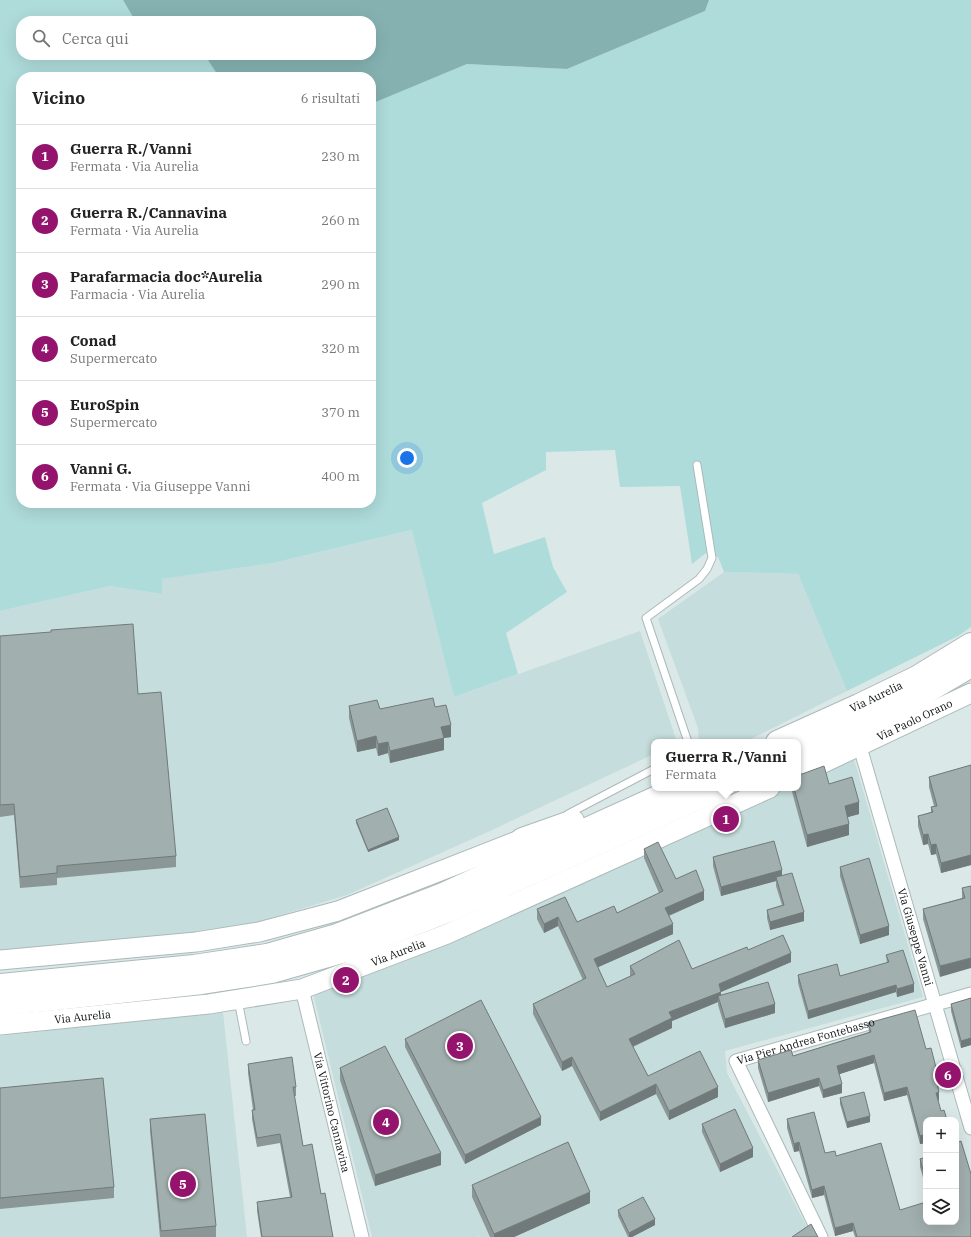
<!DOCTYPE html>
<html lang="it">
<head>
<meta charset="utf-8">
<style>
  body { margin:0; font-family:"IBM Plex Serif",serif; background:#f2f2f2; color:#222 }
  .controls { position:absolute; right:12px; bottom:12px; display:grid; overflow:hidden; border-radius:8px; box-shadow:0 4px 16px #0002 }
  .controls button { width:36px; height:36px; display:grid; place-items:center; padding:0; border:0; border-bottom:1px solid #e0e0e0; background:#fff; color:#222; font:20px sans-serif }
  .you { position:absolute; left:407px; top:458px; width:14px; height:14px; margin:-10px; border:3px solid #fff; border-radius:50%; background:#1a73e8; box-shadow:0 0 0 6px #1a73e833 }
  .badge { display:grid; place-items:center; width:26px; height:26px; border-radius:50%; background:#94136c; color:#fff; font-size:13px; font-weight:700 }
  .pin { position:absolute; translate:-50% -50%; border:2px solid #fff; box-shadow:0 1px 4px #0006 }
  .popup { position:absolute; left:651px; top:739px; width:150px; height:52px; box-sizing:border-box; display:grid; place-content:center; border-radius:8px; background:#fff; filter:drop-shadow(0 1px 3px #0005); font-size:13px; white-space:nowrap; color:#767676 }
  .popup b { font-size:15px; color:#222 }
  .popup::after { content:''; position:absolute; left:50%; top:100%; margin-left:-8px; border:8px solid transparent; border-top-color:#fff }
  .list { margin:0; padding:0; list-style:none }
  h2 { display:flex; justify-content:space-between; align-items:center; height:52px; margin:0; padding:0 16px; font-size:17px }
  h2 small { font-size:13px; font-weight:400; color:#767676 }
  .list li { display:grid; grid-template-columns:26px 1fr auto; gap:12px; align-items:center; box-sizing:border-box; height:64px; padding:0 16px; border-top:1px solid #e0e0e0 }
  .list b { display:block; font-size:15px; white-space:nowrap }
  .list p { margin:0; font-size:13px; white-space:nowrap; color:#767676 }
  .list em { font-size:13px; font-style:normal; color:#767676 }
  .icon { flex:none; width:22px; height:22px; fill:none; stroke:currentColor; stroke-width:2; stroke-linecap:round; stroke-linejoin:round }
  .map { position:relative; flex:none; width:971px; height:1237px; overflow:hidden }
  .search { position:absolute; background:#fff; box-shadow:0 4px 16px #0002; left:16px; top:16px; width:360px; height:44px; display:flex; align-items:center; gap:10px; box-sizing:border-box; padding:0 14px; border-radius:16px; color:#767676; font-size:15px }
  .panel { position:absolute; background:#fff; box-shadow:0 4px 16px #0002; left:16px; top:72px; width:360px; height:436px; border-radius:16px }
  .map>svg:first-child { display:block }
</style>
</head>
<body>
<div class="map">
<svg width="971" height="1237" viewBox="0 0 971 1237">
  <rect width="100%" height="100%" fill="#dae9e8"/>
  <path fill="#c5dddc" d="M413,530l41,167 186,-66 37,111h-23v12l-164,77 -143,64 -89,27 -59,11 -199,18v-340l110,-25 52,8 -1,-15 112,-16z
    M724,572l74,2 49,117 -102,51h-46l-1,-14 -40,-109z
    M843,755l11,4 69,238 -198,54 2,22 85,164h-332l-1,-1 -2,1h-105l-59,-244 457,-205h28z
    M223,1012l24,225h-247v-201z"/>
  <path fill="#aedcdb" d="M0,0h123l10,17 7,4h-119v34h181l4,2 13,20h-198v426h350v-399l96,-40 100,5 138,-58 4,-11h262v627l-13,9 -111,55 -49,-117 -74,-2 -6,-15 -12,-4 -14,11 -12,-78 -60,1 -5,-37 -69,2v18l-64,33 12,51 51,-17 8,30 14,25 -61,41 12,41 -64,23 -42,-167 -139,33 -111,16v15l-52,-8 -110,25z"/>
  <path fill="#85b2b1" d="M123,0h586l-4,11 -138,58 -100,-5 -96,40v-27h-152l-13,-20 -4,-2h169v-34h-231l-7,-4z"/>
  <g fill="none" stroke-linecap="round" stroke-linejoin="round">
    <g stroke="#acb9b9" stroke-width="9">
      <path id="lane" d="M688,742l-42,-124 53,-39 8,-10 5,-11 -15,-93
        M568,814l86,-45
        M238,1000l8,41"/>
    </g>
    <g stroke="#acb9b9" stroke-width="15">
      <g id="street">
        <path id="s1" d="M860,747l111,381"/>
        <path id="s2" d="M302,989l60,248"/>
        <path id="s3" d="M821,1237l-85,-176 235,-67"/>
      </g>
    </g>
    <g stroke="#acb9b9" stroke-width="21">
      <g id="secondary">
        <path id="s4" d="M798,775l173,-82"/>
        <path d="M0,960l196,-18 63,-10 79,-21 184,-72"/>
        <path id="s5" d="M0,1025l209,-21 93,-15 145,-55 323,-146"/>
      </g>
    </g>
    <g stroke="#acb9b9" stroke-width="24">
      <g id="highway">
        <path id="s6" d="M777,742l82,-37 58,-28 54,-33"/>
        <path d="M798,753l122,-57 51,-30"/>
        <path d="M522,839l51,-18"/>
        <path d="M0,985l194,-19 73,-11 70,-20 106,-41 234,-106"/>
        <path d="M0,1005l202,-22 70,-11 77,-22 102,-40 270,-122"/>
      </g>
    </g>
    <use href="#lane" stroke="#fff" stroke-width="7"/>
    <use href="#street" stroke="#fff" stroke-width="13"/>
    <use href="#secondary" stroke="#fff" stroke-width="19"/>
    <use href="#highway" stroke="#fff" stroke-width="22"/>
  </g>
  <path fill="#8b9696" d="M0,636l138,58 38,162v11l-119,11v7l-37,3 -6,-73 -14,2z
    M349,706l31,3 55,-2 16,30 -7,1v12l-54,13 -2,-10 -10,3 -2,-8 -19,4 -8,-34z
    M971,765v100l-30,8 -5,-19 -5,1 -3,-11 -5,1 -5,-19v-10l13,-4v-5l3,-1 -5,-19v-10z
    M829,784l30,30 -12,3 2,18 -42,12 -16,-59h7z
    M356,820l43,20 -31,12 -12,-29z
    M644,849l32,30 28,21 -35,16 4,18 -75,33 9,20 23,-11v-10l62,3 56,-19 43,12 -70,30v3l54,18 -50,15 -7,-23v-3l-46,19v7l-39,19 15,29 70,21 -49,23 -13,-26 -56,27 -28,-55 -10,5 -29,-57v-10l50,-24 -25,-54 -14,7 -7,-14v-10l40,13 40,-9 42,-20 -15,-35z
    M713,857l69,18 22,46 -34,9 -3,-12v-8l15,-5 -6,-19v-5l-55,15 -8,-30z
    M840,867l49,68 -29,9 -20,-68z
    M971,886l-31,91 -17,-58v-10l39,-11v-10z
    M886,955l28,37 -17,5 -1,-5 -88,27 -10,-36v-8l42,1 47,-13z
    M971,998v47l-10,3 -10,-37v-7z
    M868,1023l58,26 13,38h-1l1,13 -1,1 -12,19v23l-6,1 -13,-49 -23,6 -10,-38 -35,11 3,19 -19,5 -4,-12 -51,16 -10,-34v-8l35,-4 76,-24z
    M405,1039l136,86 -76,39 -60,-117z
    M248,1064l48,23v9h-2l9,50 18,48 12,43h-72l-4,-26v-9l33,-5 -10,-54 -23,4 -5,-28v-9h1l-5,-37z
    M340,1068l101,97 -66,21 -35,-106z
    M0,1088l114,99v11l-114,11z
    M840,1098l30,24 -23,6 -7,-24z
    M150,1119l66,107v11h-56l-10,-106z
    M787,1119l38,34 11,3 64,54 71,27h-116l-2,-6 -18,5 -11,-41 -12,3 -13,-47 -5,1 -7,-24z
    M702,1124l51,33 -33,15 -18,-40z
    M926,1157v31l-6,-21v-8z
    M472,1185l118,18 -76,34h-24l-18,-40z
    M618,1210l37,15 -23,12h-4l-10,-21z"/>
  <path fill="#717a7a" d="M451,725v12l-7,1v12l-54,13v-12l51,-24z
    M376,736v12l-19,4v-11z
    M388,742v11l-10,3v-12z
    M859,802v12l-14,4v-12z
    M849,824v11l-42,12v-12z
    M928,834v10l-5,1v-10z
    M399,837v3l-31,12v-2z
    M936,844v10l-5,1v-10z
    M971,855v10l-30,8v-10z
    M782,870v9l-6,-2v4l-55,15v-9z
    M704,891v9l-39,17v-9z
    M804,912v9l-34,9v-8z
    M558,917v9l-14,7v-9z
    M673,924v10l-79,35v-10z
    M889,926v9l-29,9v-9z
    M791,953v9l-70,30v9l-3,-5v6l-46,19v7l-43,20v-9l40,-27 50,-28z
    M971,958v10l-31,9v-11z
    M914,984v8l-17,5v-8z
    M896,985v7l-88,27v-8z
    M775,1004v9l-50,15v-9z
    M971,1038v7l-10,3v-7z
    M874,1055v8l-37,12v-9z
    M572,1057v9l-10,5v-9z
    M819,1078v8l-51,16v-9z
    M936,1079h3v8l-3,1z
    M656,1084v10l-56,27v-9z
    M842,1084v9l-19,5v-8z
    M718,1087v10l-49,23v-9z
    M907,1087v8l-23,6v-8z
    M939,1092v8l-3,1v-8z
    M870,1116v6l-23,6v-6z
    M541,1117v8l-76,39v-9z
    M926,1134v9l-6,1v-8z
    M799,1142v9l-5,1v-8z
    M753,1148v9l-33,15v-8z
    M441,1153v12l-66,21v-11z
    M824,1186v9l-12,3v-8z
    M590,1192v11l-76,34h-20v-3z
    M655,1219v6l-23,12h-3v-4z
    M853,1223v8l-18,5v-8z"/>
  <path fill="#a2afaf" stroke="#717a7a" d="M133,624l5,70 23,-2 15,164 -119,10v7l-37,4 -6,-73 -14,1v-169l51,-4v-2z
    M433,698l2,9 11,-2 5,20 -10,2 3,11 -54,13 -2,-9 -10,2 -2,-8 -19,5 -8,-35 28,-6 3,9z
    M971,765v90l-30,8 -5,-19 -5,1 -3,-11 -5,1 -5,-19 15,-4 -2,-5 6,-1 -8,-29z
    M824,766l5,18 23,-7 7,25 -14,4 4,18 -42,11 -13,-47h4v-14h4z
    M387,808l12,29 -31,13 -12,-30z
    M774,841l8,29 -61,17 -8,-30z
    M658,842l18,37 20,-9 8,21 -39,17 8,16 -79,35 13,28 28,-13 -5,-8 49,-26 13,29 55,-22 1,3 35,-15 8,18 -72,31 2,8 -52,20 3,6 -43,21 19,37 52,-25 18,36 -49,24 -13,-27 -56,28 -28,-55 -10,5 -29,-58 53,-26 -28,-61 -14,7 -7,-15 28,-12 12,25 37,-16 3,7 46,-22 -19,-42z
    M869,858l20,68 -29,9 -20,-68z
    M792,873l12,39 -34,10 -3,-12 17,-5 -8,-28z
    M971,886v72l-31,8 -17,-57 42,-11 -3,-10z
    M903,950l11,34 -17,5 -1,-4 -88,26 -10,-36 39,-11 3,12 49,-14 -3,-7z
    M768,982l7,22 -50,15 -7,-23z
    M971,998v40l-10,3 -10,-37z
    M481,1000l60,117 -76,38 -60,-116z
    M915,1010l11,39 5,-1 8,31h-3l3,13 -3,1 5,18 3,-1 3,10h-21v14l-6,2 -13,-49 -23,6 -10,-38 -37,11 5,18 -19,6 -4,-12 -51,15 -10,-33 33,-10 2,6 78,-24 -3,-9z
    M385,1046l56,107 -66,22 -35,-107z
    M292,1057l4,30h-3l10,59 9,-2 9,50 4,-1 8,44h-71l-5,-35 35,-5 -12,-63 -23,4 -5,-28h3l-7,-46z
    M103,1078l11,109 -114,11v-110z
    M864,1092l6,24 -23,6 -7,-24z
    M735,1109l18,39 -33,16 -18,-40z
    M814,1112l11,41 10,-2 1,5 45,-13 19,67 26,-8v20h30v-79l5,-2 10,33v63h-114l-4,-14 -18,5 -11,-42 -12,4 -13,-48 -5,2 -7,-25z
    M205,1114l11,112 -55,5 -11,-112z
    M568,1142l22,50 -96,42 -22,-49z
    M926,1157v23l-6,-21z
    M643,1197l12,22 -26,14 -11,-23z
    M811,1224l7,13h-26z"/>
  <g text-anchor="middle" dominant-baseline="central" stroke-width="3" stroke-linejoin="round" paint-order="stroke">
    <g font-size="11" fill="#0e1212" stroke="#dae9e8">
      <text stroke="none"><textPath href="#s6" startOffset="109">Via Aurelia</textPath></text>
      <text stroke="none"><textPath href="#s4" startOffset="129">Via Paolo Orano</textPath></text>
      <text stroke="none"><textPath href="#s1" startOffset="198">Via Giuseppe Vanni</textPath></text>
      <text stroke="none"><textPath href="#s5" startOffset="407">Via Aurelia</textPath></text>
      <text stroke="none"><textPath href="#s5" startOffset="83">Via Aurelia</textPath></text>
      <text stroke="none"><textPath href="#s3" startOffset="268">Via Pier Andrea Fontebasso</textPath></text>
      <text stroke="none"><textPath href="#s2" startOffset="127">Via Vittorino Cannavina</textPath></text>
    </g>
  </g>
</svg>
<div class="controls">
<button>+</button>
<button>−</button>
<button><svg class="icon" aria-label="layers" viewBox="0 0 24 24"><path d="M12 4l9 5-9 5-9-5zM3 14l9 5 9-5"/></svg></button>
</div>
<div class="you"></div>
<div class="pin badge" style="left:726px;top:819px">1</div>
<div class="popup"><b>Guerra R./Vanni</b>Fermata</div>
<div class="pin badge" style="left:346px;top:980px">2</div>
<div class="pin badge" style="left:460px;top:1046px">3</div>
<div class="pin badge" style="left:386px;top:1122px">4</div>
<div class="pin badge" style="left:183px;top:1184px">5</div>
<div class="pin badge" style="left:948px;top:1075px">6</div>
<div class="search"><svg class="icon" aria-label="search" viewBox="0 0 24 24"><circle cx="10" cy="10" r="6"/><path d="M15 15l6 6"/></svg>Cerca qui</div>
<section class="panel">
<h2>Vicino<small>6 risultati</small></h2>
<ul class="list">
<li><span class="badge">1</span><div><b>Guerra R./Vanni</b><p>Fermata · Via Aurelia</p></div><em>230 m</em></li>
<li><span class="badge">2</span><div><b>Guerra R./Cannavina</b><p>Fermata · Via Aurelia</p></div><em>260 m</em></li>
<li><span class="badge">3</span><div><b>Parafarmacia doc*Aurelia</b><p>Farmacia · Via Aurelia</p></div><em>290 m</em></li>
<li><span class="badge">4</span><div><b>Conad</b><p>Supermercato</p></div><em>320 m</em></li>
<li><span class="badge">5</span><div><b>EuroSpin</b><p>Supermercato</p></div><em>370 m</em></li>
<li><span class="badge">6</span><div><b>Vanni G.</b><p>Fermata · Via Giuseppe Vanni</p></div><em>400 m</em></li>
</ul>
</section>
</div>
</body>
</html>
